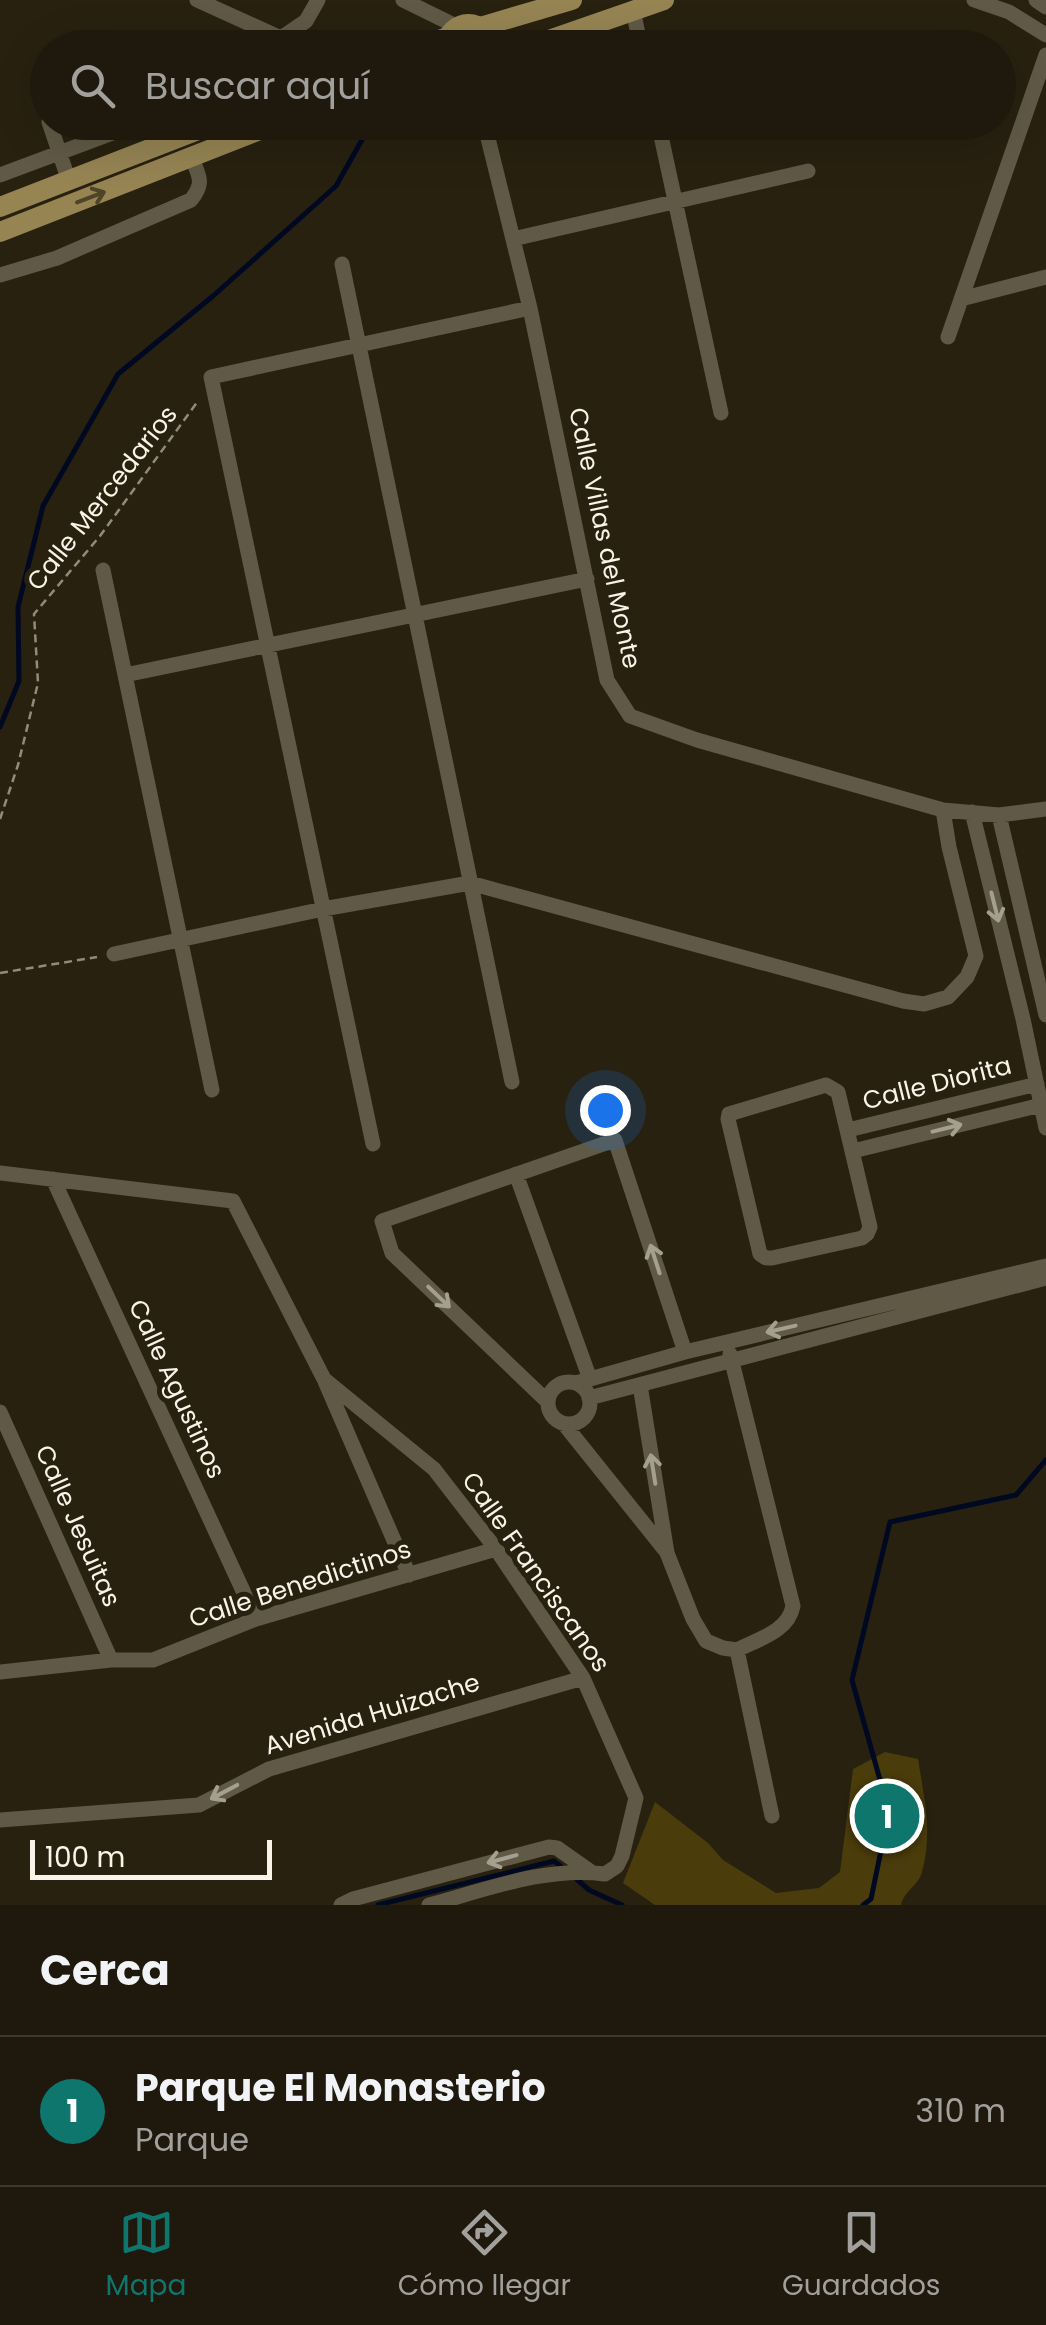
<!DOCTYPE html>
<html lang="es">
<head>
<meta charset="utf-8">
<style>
  body { margin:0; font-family:Poppins,sans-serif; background:#262215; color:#f1f3f6 }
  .scale { position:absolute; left:30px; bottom:25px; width:242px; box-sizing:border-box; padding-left:10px; border:5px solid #f8f4e9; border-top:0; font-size:28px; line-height:35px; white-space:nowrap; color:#f8f4e9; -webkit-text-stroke:8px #282110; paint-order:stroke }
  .you { position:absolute; left:605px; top:1110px; width:35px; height:35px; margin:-25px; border:8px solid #fff; border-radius:50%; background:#1a73e8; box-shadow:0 0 0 15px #1a73e833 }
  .badge { display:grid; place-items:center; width:65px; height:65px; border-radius:50%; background:#0f766e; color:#fff; font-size:32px; font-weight:700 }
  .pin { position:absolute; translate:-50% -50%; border:5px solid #fff; box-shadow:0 2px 10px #0006 }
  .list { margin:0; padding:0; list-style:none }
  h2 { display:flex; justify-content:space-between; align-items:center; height:130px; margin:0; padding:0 40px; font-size:42px }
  h2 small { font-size:32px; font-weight:400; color:#a1a09d }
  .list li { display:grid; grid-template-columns:65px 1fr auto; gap:30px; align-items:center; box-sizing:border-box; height:150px; padding:0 40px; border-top:2px solid #3c382d }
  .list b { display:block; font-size:38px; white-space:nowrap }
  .list p { margin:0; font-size:32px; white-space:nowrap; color:#a1a09d }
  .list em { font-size:32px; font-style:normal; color:#a1a09d }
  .icon { flex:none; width:55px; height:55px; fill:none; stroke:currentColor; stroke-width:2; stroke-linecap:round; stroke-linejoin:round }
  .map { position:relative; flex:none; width:1046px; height:1905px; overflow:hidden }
  .search { position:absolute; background:#1e190c; box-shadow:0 10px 40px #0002; left:30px; right:30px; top:30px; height:110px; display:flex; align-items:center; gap:25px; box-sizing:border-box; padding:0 35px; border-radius:55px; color:#a1a09d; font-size:38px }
  .sheet { height:280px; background:#1e190c }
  nav { display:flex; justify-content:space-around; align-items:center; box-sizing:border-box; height:140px; border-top:2px solid #3c382d; background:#1e190c; font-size:28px; color:#a1a09d }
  nav a { display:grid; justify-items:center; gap:5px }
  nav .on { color:#0f766e }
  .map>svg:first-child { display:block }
</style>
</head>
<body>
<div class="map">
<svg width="1046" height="1905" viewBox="0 0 1046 1905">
  <rect width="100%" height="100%" fill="#282110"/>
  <path fill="#4b3c0b" d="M885,1752l33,7c6,39 15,73 4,113 -3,13 -18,19 -21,33h-246l-32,-22 32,-81 53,41 15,17 53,33 43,-5 21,-16 13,-103z"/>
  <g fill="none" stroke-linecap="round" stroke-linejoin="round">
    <path stroke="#000822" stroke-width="5" d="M0,727l19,-46 -1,-74 25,-101 75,-132 95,-78 123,-110 36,-64
      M573,1876l16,14 33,15
      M378,1905l176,-44 10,8
      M863,1905l8,-6 18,-87 -37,-132 38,-158 126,-27 30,-35"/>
    <path stroke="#908b7d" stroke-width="2.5" stroke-dasharray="8 5" stroke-linecap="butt" d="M0,819l18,-54 20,-82 -4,-69 66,-78 98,-135
      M0,973l97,-16"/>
    <path stroke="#605946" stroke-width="15" d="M197,0l84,38 3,10
      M403,0l55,27
      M974,0l35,12 37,23
      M1036,0l10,7
      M633,10l8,38
      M281,38l25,-17 12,-21
      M49,122l20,59
      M484,122l46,186 77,372 23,36 67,24 246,70 56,5 47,-6
      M658,122l63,291
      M0,175l142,-53
      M513,239l295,-68
      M342,264l170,818
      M0,275l57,-17 134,-58c14,-18 8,-23 1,-42
      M961,299l85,-22
      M948,337l98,-282
      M103,570l109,520
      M125,675l462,-96
      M972,812l51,207 23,109
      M999,815l47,200
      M114,954l209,-45 147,-26 433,118 21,3 24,-7 19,-20 9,-21 -27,-109 -6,-37
      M826,1085l12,7 32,135 -3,7 -5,4 -90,20h-6l-6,-4 -32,-135 1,-5z
      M848,1130l189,-46
      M373,1144l-162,-767 319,-69
      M853,1151l188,-46
      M0,1173l233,28 91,178 85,196
      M516,1174l74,205
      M53,1179l203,440
      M730,1354l63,252c-5,26 -35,33 -56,44
      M324,1379l110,90 62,80 87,129 53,120 -14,58 -5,10 -12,8c-59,-8 -120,16 -176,31
      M548 1403a21 21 0 1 1 42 0a21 21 0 1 1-42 0Z
      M576,1383l109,-31 361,-86
      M640,1385l27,168 26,66 13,22 17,7 14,2 35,166
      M589,1398l457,-120
      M548,1402l-156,-149 -10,-32 233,-81 70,212
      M0,1412l111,248
      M564,1424l101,126
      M0,1672l111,-12h42l103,-41 240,-70
      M0,1820l199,-15 70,-36 314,-91
      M341,1905l12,-6 196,-52 8,1 34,24"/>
    <path stroke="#968453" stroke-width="20" d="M480,27l92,-27
      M418,48l29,-11
      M444,48c7,-32 42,-32 49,0
      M526,48l138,-48
      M0,207l219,-85
      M0,232l280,-110"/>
  </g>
  <defs><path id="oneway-shaft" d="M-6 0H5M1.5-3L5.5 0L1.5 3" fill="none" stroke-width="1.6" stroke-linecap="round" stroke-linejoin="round" transform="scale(2.5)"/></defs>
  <use stroke="#4e4427" href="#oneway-shaft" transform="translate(91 197) rotate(-21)"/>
  <g stroke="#a49f8f">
    <use href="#oneway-shaft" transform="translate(995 907) rotate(76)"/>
    <use href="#oneway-shaft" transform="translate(947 1128) rotate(-14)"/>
    <use href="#oneway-shaft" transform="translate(655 1259) rotate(-108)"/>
    <use href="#oneway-shaft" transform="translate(439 1297) rotate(44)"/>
    <use href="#oneway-shaft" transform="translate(781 1329) rotate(167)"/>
    <use href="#oneway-shaft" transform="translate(653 1469) rotate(-99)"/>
    <use href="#oneway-shaft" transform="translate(224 1792) rotate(152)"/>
    <use href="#oneway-shaft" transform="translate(502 1859) rotate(165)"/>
  </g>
  <g text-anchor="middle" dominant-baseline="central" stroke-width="10" stroke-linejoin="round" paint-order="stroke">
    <g font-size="25" fill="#f8f4e9" stroke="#282110">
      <text transform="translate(102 498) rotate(-52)">Calle Mercedarios</text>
      <text transform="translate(605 538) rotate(78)">Calle Villas del Monte</text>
      <text transform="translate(937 1083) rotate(-14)">Calle Diorita</text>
      <text transform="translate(177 1389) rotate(65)">Calle Agustinos</text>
      <text transform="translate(78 1526) rotate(66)">Calle Jesuitas</text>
      <text transform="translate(536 1572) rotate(55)">Calle Franciscanos</text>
      <text transform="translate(300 1584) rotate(-18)">Calle Benedictinos</text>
      <text transform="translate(372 1714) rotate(-17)">Avenida Huizache</text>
    </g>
  </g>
</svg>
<div class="scale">100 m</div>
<div class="you"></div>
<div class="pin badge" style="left:887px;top:1816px">1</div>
<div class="search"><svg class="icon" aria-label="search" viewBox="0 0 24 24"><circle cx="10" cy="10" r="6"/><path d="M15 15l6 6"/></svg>Buscar aquí</div>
</div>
<section class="sheet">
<h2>Cerca<small></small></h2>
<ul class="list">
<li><span class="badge">1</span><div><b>Parque El Monasterio</b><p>Parque</p></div><em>310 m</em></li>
</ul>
</section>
<nav>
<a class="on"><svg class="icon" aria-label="map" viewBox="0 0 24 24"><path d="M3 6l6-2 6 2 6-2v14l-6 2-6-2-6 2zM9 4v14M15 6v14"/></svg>Mapa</a>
<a><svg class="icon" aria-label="directions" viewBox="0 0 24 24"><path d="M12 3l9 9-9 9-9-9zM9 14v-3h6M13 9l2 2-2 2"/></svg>Cómo llegar</a>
<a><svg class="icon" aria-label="saved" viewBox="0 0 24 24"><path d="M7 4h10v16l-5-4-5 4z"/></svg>Guardados</a>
</nav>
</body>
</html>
